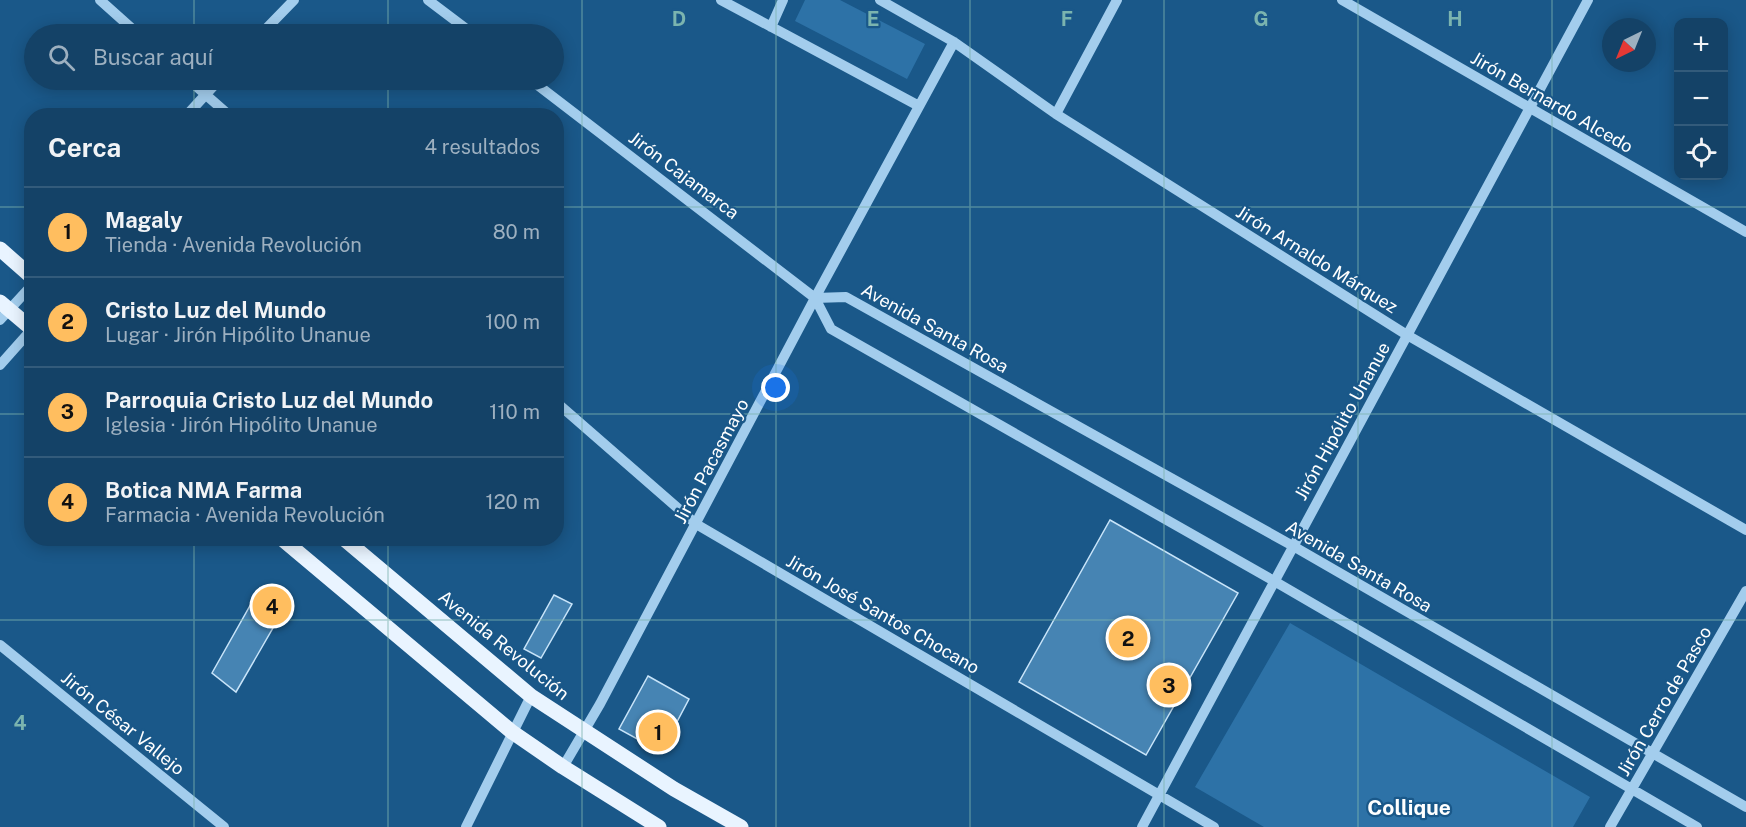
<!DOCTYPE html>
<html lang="es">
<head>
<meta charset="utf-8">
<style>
  body { margin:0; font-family:"Public Sans",sans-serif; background:#1d496d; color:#f1f3f6 }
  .controls { position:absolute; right:18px; top:18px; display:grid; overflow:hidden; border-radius:12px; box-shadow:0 3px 15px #0003 }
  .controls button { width:54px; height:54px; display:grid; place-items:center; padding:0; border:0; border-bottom:2px solid #335b7b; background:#144267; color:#f1f3f6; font:30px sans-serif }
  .compass { position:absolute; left:1602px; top:18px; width:54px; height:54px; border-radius:50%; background:#144267; box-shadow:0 3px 15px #0003; rotate:223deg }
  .you { position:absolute; left:776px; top:388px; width:21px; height:21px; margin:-15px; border:4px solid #fff; border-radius:50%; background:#1a73e8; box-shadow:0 0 0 9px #1a73e833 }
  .badge { display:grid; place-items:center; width:39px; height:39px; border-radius:50%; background:#ffbe5f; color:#111; font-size:20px; font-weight:700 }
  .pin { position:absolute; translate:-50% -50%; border:3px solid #fff; box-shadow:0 2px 6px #0006 }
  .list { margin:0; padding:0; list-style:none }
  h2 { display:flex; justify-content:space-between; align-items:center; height:78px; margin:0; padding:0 24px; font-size:26px }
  h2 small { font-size:20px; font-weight:400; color:#9db0c0 }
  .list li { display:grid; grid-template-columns:39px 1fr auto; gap:18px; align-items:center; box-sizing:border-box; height:90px; padding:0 24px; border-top:2px solid #335b7b }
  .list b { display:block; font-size:22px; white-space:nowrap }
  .list p { margin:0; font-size:20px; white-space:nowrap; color:#9db0c0 }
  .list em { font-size:20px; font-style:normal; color:#9db0c0 }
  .icon { flex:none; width:33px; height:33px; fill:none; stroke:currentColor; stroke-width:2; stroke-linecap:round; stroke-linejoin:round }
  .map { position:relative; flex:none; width:1746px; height:827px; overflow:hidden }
  .search { position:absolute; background:#144267; box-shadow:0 3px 15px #0003; left:24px; top:24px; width:540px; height:66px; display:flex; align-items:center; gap:15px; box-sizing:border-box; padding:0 21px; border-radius:33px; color:#9db0c0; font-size:22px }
  .panel { position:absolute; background:#144267; box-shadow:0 3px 15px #0003; left:24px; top:108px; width:540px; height:438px; border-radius:24px }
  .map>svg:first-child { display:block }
</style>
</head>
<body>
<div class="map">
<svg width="1746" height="827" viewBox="0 0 1746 827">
  <rect width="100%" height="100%" fill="#1a5889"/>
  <path fill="#2d72a7" d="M805,0h35l85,44 -18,35 -112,-58z
    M1290,623l300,174 -17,30h-309l-69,-40z"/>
  <path fill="#4684b3" stroke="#c8e4f9" stroke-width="1.5" d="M1110,520l128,73 -92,162 -127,-73z
    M260,588l24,21 -48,83 -24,-19z
    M554,595l18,9 -31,54 -17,-9z
    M648,676l41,23 -28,53 -42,-23z"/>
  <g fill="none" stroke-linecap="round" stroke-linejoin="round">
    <path stroke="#a3cded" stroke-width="10" d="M100,0l38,34
      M428,0l45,34
      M721,0l198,106
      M880,0l74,42 102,72 351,221 339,195
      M1342,0l404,232
      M771,27l12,-27
      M261,34l33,-34
      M189,80l41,36
      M531,80l284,218 16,31 443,252 423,246
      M1056,114l61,-114
      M186,116l33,-36
      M815,298l31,-1 447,249 453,261
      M0,320l32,-35
      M0,365l32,-36
      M556,402l140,122 518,303
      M0,645l224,182
      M563,767l37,-63 215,-406 139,-256
      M466,827l65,-131
      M1142,827l446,-827
      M1610,827l136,-236"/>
    <path stroke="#e9f4ff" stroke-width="15" d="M0,249l32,28
      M0,302l32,27
      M281,538l231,194 51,35 96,60
      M343,538l188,158 143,93 67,38"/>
  </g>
  <path fill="none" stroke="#7bb4af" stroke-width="1.5" stroke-opacity="0.55" d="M194,0v34M388,0v34M582,0v827M776,0v827M970,0v827M1164,0v827M1358,0v827M1552,0v827M194,80v36M388,80v36M0,207h32M556,207h1190M0,414h32M556,414h1190M194,538v289M388,538v289M0,620h1746"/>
  <g text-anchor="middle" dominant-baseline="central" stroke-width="4.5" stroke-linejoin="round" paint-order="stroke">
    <g font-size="18" fill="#fff" stroke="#1a5889">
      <text transform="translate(1552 102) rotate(30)">Jirón Bernardo Alcedo</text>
      <text transform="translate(684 175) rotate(37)">Jirón Cajamarca</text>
      <text transform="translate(1317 259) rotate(32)">Jirón Arnaldo Márquez</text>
      <text transform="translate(935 328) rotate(29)">Avenida Santa Rosa</text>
      <text transform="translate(1342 421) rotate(-61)">Jirón Hipólito Unanue</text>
      <text transform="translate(711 461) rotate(-62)">Jirón Pacasmayo</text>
      <text transform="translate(1359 566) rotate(30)">Avenida Santa Rosa</text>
      <text transform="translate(883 614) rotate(30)">Jirón José Santos Chocano</text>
      <text transform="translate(504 645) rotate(39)">Avenida Revolución</text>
      <text transform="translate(1664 701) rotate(-60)">Jirón Cerro de Pasco</text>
      <text transform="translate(123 723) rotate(39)">Jirón César Vallejo</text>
    </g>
    <g font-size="21" font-weight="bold" fill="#fff" stroke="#1a5889">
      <text x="1409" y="807">Collique</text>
    </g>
  </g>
  <g font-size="20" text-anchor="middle" font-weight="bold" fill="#7bb4af" stroke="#1a5889" stroke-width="4.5" stroke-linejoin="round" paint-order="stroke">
    <text x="679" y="26">D</text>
    <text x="873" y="26">E</text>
    <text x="1067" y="26">F</text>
    <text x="1261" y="26">G</text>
    <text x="1455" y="26">H</text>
    <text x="20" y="730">4</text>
  </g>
</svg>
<div class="controls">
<button>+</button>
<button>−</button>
<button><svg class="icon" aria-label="locate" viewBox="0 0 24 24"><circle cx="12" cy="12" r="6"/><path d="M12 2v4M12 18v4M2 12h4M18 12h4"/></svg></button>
</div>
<svg class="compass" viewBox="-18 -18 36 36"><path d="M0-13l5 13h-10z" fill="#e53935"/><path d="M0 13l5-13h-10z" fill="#9db0c0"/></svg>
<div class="you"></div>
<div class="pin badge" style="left:658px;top:732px">1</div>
<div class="pin badge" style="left:1128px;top:638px">2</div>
<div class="pin badge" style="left:1169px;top:685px">3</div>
<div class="pin badge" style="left:272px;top:606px">4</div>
<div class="search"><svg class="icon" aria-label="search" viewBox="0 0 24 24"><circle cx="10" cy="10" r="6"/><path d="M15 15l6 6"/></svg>Buscar aquí</div>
<section class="panel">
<h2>Cerca<small>4 resultados</small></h2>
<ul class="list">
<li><span class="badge">1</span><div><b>Magaly</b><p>Tienda · Avenida Revolución</p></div><em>80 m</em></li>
<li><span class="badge">2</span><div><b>Cristo Luz del Mundo</b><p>Lugar · Jirón Hipólito Unanue</p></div><em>100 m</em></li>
<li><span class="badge">3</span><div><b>Parroquia Cristo Luz del Mundo</b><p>Iglesia · Jirón Hipólito Unanue</p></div><em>110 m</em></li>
<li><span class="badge">4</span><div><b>Botica NMA Farma</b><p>Farmacia · Avenida Revolución</p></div><em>120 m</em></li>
</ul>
</section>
</div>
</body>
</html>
